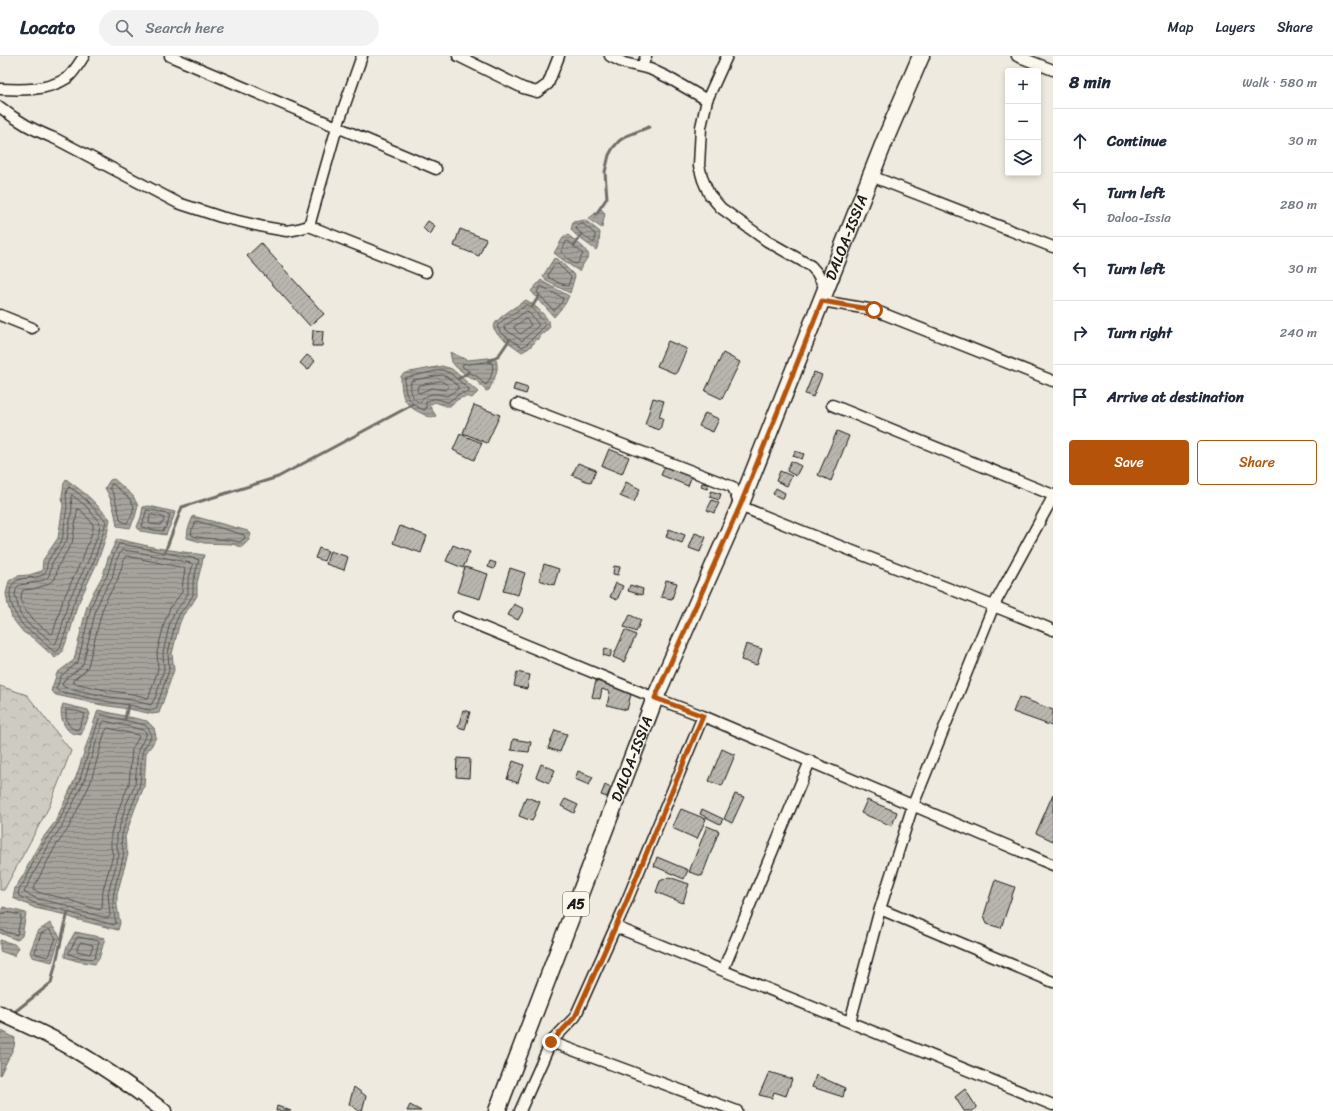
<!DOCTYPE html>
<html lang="en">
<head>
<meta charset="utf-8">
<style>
  body { margin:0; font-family:Sriracha,sans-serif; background:#f2f2f3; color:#1f2937 }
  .controls { position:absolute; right:12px; top:12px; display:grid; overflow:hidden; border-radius:4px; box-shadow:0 2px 6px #0003 }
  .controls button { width:36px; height:36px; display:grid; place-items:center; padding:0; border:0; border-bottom:1px solid #e0e1e3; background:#fff; color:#1f2937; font:20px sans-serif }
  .stop { position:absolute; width:12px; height:12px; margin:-9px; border:3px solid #b45309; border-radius:50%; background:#fff }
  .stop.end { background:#b45309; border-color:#fff; box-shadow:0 1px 4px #0008 }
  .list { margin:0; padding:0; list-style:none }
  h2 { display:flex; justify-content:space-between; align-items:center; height:52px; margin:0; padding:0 16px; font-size:17px }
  h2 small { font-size:13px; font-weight:400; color:#747a83 }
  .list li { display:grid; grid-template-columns:26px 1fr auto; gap:12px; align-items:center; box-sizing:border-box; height:64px; padding:0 16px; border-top:1px solid #e0e1e3 }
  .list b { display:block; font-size:15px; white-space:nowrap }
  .list p { margin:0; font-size:13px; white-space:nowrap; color:#747a83 }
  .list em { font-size:13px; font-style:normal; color:#747a83 }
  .actions { display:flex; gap:8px; padding:12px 16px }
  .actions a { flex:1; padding:9px 0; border:1px solid #b45309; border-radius:4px; text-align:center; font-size:14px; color:#b45309 }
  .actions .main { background:#b45309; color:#fff }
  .icon { flex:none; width:22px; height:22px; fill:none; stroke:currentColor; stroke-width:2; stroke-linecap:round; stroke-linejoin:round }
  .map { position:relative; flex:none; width:1053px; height:1055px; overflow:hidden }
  header { display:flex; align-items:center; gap:24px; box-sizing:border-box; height:56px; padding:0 20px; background:#fff; border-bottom:1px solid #e0e1e3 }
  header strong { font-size:19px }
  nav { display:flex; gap:22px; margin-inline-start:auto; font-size:14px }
  .search { width:280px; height:36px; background:#f2f2f3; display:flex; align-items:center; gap:10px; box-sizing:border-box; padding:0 14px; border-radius:22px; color:#747a83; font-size:15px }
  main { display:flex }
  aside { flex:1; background:#fff }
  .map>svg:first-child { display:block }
</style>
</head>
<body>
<header>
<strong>Locato</strong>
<div class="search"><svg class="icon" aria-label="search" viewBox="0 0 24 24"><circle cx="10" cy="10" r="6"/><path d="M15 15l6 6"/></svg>Search here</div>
<nav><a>Map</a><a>Layers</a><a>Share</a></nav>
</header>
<main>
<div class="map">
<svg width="1053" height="1055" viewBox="0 0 1053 1055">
  <defs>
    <pattern id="forest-crowns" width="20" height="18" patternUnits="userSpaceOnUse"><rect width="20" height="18" fill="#ceccc2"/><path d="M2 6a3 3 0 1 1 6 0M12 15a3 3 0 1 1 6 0" fill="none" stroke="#b0afa6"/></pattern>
    <pattern id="water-rules" width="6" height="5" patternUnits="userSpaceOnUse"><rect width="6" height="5" fill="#a6a39d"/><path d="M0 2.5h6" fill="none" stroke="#86847f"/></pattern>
    <pattern id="building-hatch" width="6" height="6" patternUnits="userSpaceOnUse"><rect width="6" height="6" fill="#b9b6af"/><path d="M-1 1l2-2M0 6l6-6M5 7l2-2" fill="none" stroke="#9e9c96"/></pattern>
  </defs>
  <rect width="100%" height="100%" fill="#eeeadf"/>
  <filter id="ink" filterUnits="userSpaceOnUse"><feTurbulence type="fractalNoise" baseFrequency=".025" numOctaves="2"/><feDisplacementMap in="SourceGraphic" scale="8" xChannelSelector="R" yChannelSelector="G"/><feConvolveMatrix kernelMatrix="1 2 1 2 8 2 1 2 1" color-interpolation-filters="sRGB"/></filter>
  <g filter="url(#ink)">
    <path fill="url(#forest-crowns)" stroke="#75746f" d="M0,630l27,9 44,56 -22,56 -45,83h-4z"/>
    <path fill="url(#water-rules)" stroke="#6f6d69" d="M601,153l4,4 -3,15 -14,-9z
      M585,164l15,12 -1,12 -3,6 -18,-13 -7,-7 2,-8z
      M568,179l15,12 6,8 -10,16 -8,-5 -17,-13 10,-17z
      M554,202l5,2 16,16 -5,17 -24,-12 -3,-5z
      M541,224l4,3 24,13 -4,8 -11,13 -23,-26z
      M526,244c8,4 24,18 24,27l-21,21 -7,4 -24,-17 -5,-8c4,-10 24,-21 33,-27z
      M450,296l17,8 21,-2 8,2c4,10 -3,21 -7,30l-3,1 -10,-11 -6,-2 -14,-11 -4,-5z
      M442,310l10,3 26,23 -6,6c-8,-4 -16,2 -22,8h-4l-11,-4 -6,3 7,11c-7,2 -9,0 -15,-3 -18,-8 -20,-18 -20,-37l4,-3z
      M66,423c9,7 18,13 26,21 6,6 12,13 18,19l-3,15 -10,29 -20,43 -7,26 -8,20 -7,6 -22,-20 -10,-6 -11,-14 -4,-13 -2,-11 3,-13 8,-5 12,-1 13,-4 1,-11 15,-22 5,-32 -1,-10 2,-13z
      M114,423l19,17 5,10 -3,11 -5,11 -13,-2c-2,-14 -5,-26 -12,-38l5,-8z
      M149,450l26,6c-2,9 -6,15 -9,23l-26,-4 -3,-4 4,-10 2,-10z
      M193,460l55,15 3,3 -2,6 -7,7 -10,-3 -28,-1 -17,-5 1,-9z
      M117,483l40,9 47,7 -7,28v13l-7,11 -7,8 -4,10 -7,29 2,16 -15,43 -7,1 -23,-5 -27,-4 -46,-10 -5,-4 6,-18 17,-13 13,-54 7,-15 9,-16 5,-17z
      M63,648l25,6 2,4 -9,21c-5,-1 -10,-1 -13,-5 -6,-6 -9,-18 -5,-26z
      M98,654l49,11 7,7 2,9 -4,8 -6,8 -2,34 -9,21 -10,29 1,10 2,7 -11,40v12l3,17 -2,7 -43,-11 -13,-5 -27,-6 -22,-10 2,-10 9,-14 6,-13 12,-22 13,-17 21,-45z
      M3,851l23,6 -4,23 -5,4 -17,-7v-19z
      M50,867l10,13 -8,26 -20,-5 -2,-5 8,-21z
      M75,876l30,6 -6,21 -4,5 -18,-3 -12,-4c-1,-9 6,-17 10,-25z
      M0,884l14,4 5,4 -5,8 -14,-5z
      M0,974l15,8 -1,9 -14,28z"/>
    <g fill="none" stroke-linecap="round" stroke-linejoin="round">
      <path stroke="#535250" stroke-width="1" d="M583,168l12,10v8h-3l-16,-13 1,-3z
        M568,185l15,13 -6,10 -4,-1 -12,-11 5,-10z
        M555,208h3l13,13 -3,9 -9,-3 -11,-6 1,-4z
        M543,231l20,11 -1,4 -7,8h-2l-16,-18 3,-5z
        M527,249l8,6 11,14 -20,20 -4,2 -21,-14 -4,-7 5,-5z
        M527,255l4,4 8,10 -17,16 -17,-12 -1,-2z
        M526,263l4,4 1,2 -9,8 -2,1 -5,-5 -1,-2z
        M487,306l5,1c2,7 -1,16 -6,22l-3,-2 -5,-6 -6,-3 -10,-8 2,-3 3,1z
        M442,314l8,3 19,16v3l-8,1 -13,9c-10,-2 -12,-6 -22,0v7l-2,1c-14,-5 -21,-17 -19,-32z
        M442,319c7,2 11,7 16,11v3l-11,7c-12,-3 -20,-4 -27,7 -9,-4 -10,-13 -9,-22z
        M441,325l7,4v3l-3,2 -13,-2 -13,5 -2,-2 1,-5z
        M112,428l2,1 15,13 5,8 -2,9 -5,8 -6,-2 -7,-26 -4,-7z
        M69,431l8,5 12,11 17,18 -3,12 -9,28 -21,43 -7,27 -7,19 -4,2c-7,-4 -12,-11 -18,-16 -3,-3 -7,-4 -10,-7 -10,-8 -24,-35 -13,-46 6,-7 21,-4 29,-8 5,-3 3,-10 5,-14 3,-7 10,-13 14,-21 1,-3 4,-28 5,-33 0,-7 -3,-15 2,-20z
        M72,439l14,11 14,17 -1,9 -10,27 -21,43 -7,28 -5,13 -2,1 -15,-13 -10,-6 -9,-11 -5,-20 2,-7 3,-2 11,-2 13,-3 5,-4 3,-13 15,-23 5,-32 -1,-11z
        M78,453l3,1 12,14v6l-10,27 -20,43 -10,33 -2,1c-11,-9 -37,-26 -28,-44l10,-1 13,-4 9,-6 3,-13 14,-23z
        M147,454l10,1 13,4 -2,8 -5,8 -9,-1 -12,-3z
        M152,459l11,2 1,4 -4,4 -10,-1 -1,-2 1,-6z
        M197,465l47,14 1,3 -5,4c-16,-4 -32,-2 -47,-6l-2,-2 1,-4z
        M119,488l19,3 18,4 41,8 2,1 -6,22v13l-6,10 -7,8 -5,11 -7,29 1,17 -13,39c-7,4 -18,-3 -27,-4 -24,-3 -47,-9 -71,-14l-2,-2 5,-13 17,-14 13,-55 6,-14 10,-17 5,-17z
        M122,494l15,2 54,11 2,2 -5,16v12l-5,9 -8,9 -5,11 -7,31 1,16 -8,27 -5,9 -20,-5 -27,-4 -40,-9 -2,-2c3,-10 15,-12 21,-21l13,-55 6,-14 10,-17 4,-17z
        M127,500l57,12 1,2 -2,10 -1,12 -12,16 -5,13 -8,31 1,17 -8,25 -2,4 -15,-4 -28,-4 -31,-7 -1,-1v-2l12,-9 3,-5 14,-55 5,-13 10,-17 8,-24z
        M66,654l11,1 8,3 -7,16c-10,0 -13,-12 -12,-20z
        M102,659l43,10c14,13 -1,17 -3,29 -2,10 0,24 -3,33 -5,16 -14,32 -17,49 -2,7 3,16 1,21 -2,12 -7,23 -9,35 -2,10 0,21 2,31l-2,2 -37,-10 -14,-5 -26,-6 -18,-8 -1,-2 1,-4 8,-13 6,-15 12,-21 13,-18 22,-44 20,-63z
        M105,665l38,9 3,2v3l-8,15 -3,35 -9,20 -9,30v12l2,8 -11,38 2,23 -2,2 -30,-7 -13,-6 -27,-6 -13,-6 -1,-1 26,-49 12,-17 22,-45 16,-51 3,-8z
        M108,672l30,7 1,2 -7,12 -3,35 -8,19 -10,30v15l2,7 -10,35 -1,18 -2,2c-11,-3 -22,-7 -33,-11 -11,-3 -23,-4 -34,-9v-1l22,-42 13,-18 22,-45 15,-52z
        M0,858l7,-2 13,3 1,2 -4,18 -17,-5
        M48,874h2l6,8 -7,18 -1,1 -12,-3 -1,-2 6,-18z
        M78,881l21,4 -4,16 -2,2 -15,-2 -9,-3v-2z
        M81,886l12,3 -3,9 -13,-3v-2z"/>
      <path stroke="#6f6d69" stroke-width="3" d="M596,158l11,-16 -2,-26 4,-17 4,-7 6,-7 7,-5 23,-9
        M574,190l7,-11
        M532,251l7,-11
        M489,305l10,-6 11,-16
        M458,323l11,-7
        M165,496l17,-45 96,-30 134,-72
        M125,663l3,-14
        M12,958l39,-31 17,-71
        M0,968l5,-4"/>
    </g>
    <path fill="url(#building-hatch)" stroke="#1c1c1c" d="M428,165l7,5 -5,9 -7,-7z
      M460,173l26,10 -7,17 -25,-10z
      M261,187l63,71 -14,12 -63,-70z
      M313,274l10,1 -1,15h-10z
      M668,285l19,8 -11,25 -19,-8z
      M723,297l17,9 -18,37 -17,-8z
      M307,299l8,6 -7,9 -8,-7z
      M814,316l8,3 -9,22 -8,-3z
      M515,328l13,4 -2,6 -13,-4z
      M653,342l11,3 -5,16 4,1 -3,12 -15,-5z
      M474,349l26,10 -13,28 -24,-10z
      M705,357l14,6 -6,13 -14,-6z
      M837,375l12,5 -18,45 -13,-6z
      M460,378l22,9 -8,17 -21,-10z
      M609,393l20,8 -7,17 -20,-8z
      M795,395l9,3 -2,5 -9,-3z
      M791,405l10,5 -5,10 -9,-5z
      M578,407l18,7 -5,13 -19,-8z
      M666,408l26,11 -4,11 -27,-11z
      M780,415l12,5 -5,10 -11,-5z
      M626,426l14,7 -6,13 -14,-6z
      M702,427l7,1 -2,5 -6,-2z
      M776,432l9,5 -2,6 -10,-5z
      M711,435l10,3 -2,6 -9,-3z
      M712,444l7,3 -5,10 -7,-3z
      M400,470l27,10 -6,17 -28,-10z
      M669,473l16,6 -3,8 -16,-6z
      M695,477l11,4 -6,15 -11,-4z
      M453,489l17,7 -7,16 -17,-7z
      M319,492l9,3 -4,10 -9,-3z
      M330,495l18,6 -4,13 -18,-6z
      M490,505l6,2 -2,6 -6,-2z
      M544,508l15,5 -5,16 -15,-5z
      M614,510l6,1 -2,8 -5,-1z
      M465,511l23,7 -8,25 -23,-7z
      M510,512l15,5 -7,22 -15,-4z
      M666,524l11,3 -5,16 -11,-2z
      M616,527l7,3 -6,14 -7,-3z
      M630,529l13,4 -1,6 -14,-4z
      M514,548l10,5 -6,11 -10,-5z
      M630,559l11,5 -5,12 -12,-5z
      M625,574l11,5 -12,27 -11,-5z
      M746,588l16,5 -5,16 -16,-5z
      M605,592l7,2 -2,7 -7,-2z
      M517,616l13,3 -3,14 -13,-3z
      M596,625l36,9 -5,20 -20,-5 3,-13 -8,-3 -2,10 -8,-2z
      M1019,641l34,13 -1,16 -39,-14z
      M463,654l7,2 -5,17 -7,-2z
      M555,674l12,4 -7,18 -12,-4z
      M513,683l18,3 -2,10 -18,-2z
      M722,693l13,6 -13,31 -13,-5z
      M457,702l13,1 -1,19 -13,-1z
      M513,705l11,4 -6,18 -11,-4z
      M541,708l14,6 -6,13 -13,-6z
      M578,715l15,6 -4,8 -14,-6z
      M605,729l6,3 -4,9 -6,-2z
      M735,738l9,3 -12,26 -8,-4z
      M1053,738v47l-17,-8z
      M526,741l14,5 -8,19 -13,-5z
      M565,743l13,6 -4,8 -13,-7z
      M867,744l30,12 -5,14 -31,-13z
      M681,753l25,10 -9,20 -25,-11z
      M702,753l21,10 -3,5 -20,-10z
      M707,770l12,5 -17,45 -13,-4z
      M657,801l31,13 -4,9 -30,-13z
      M669,821l20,7 -6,19 -27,-11 4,-11z
      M995,824l20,7 -14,41 -14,-4 -3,-9z
      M769,1016l23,7 -6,17 -12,-4 -2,6 -13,-3z
      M816,1019l29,13 -2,9 -31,-10z
      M354,1031l12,9 -4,15h-3l-10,-7z
      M965,1033l12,19 -5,3h-8l-9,-14z
      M410,1049l11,6h-14z
      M277,1050l14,5h-15z"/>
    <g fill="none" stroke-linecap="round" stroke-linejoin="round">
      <g stroke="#1c1c1c" stroke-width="13">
        <path id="street" d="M170,0l266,113
          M458,0l65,32 14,4 11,-8 11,-28
          M610,0l14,7 26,6 17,8 40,23
          M727,0l-20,44 -6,27 -2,39 4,14 6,14 12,14 46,33 44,25 6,7 9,17
          M1017,0l36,14
          M642,11l4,-11
          M0,33c22,1 47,2 67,-11 6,-4 13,-16 17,-22
          M0,51c18,15 34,23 56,32l122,64 43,14 43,10 23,4 11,-2 11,-3 117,46
          M871,120l182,71
          M309,170l28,-99 25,-71
          M822,245l52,9 179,71
          M0,259l32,13
          M517,348l216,83 7,19c103,43 209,81 313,124
          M832,349l221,90
          M458,561l197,81 48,18 350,149
          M880,853l173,73
          M616,871l437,178
          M723,914l87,-209
          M850,966l30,-113 33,-104 81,-200 59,-108
          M551,986l186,69
          M520,1055l31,-69 24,-25 48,-107 80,-194"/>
      </g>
      <g stroke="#1c1c1c" stroke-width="17">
        <path id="secondary" d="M0,957c21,10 43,20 64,31 35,20 68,43 100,67"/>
      </g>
      <g stroke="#1c1c1c" stroke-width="19">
        <g id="primary">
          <path id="s1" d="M497,1055l158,-413 85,-192 145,-366 36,-84"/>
        </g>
      </g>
      <use href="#street" stroke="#fbf7ec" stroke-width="10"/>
      <use href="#secondary" stroke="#fbf7ec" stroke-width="14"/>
      <use href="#primary" stroke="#fbf7ec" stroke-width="16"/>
    </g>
  </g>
  <g fill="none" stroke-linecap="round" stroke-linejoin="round" filter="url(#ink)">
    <path stroke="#b45309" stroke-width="5" d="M551,986l24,-25 48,-107 80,-194 -48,-18 85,-192 82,-205 52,9"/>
  </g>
  <g text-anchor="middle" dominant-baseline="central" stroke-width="4" stroke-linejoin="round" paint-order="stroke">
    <rect fill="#fbf7ec" stroke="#5f5e5a" stroke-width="1" x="563" y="836" width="26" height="24" rx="3"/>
    <g font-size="14" font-weight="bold" fill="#1c1c1c">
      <text x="576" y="848">A5</text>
    </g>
    <g font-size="15" fill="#1c1c1c" stroke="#fbf7ec">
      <text stroke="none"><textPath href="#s1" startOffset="941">DALOA-ISSIA</textPath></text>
      <text stroke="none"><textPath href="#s1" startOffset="377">DALOA-ISSIA</textPath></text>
    </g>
  </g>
</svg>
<div class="controls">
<button>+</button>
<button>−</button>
<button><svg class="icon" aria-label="layers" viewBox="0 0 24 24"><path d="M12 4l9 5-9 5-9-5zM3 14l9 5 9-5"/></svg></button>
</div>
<div class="stop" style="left:874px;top:254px"></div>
<div class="stop end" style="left:551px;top:986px"></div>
</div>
<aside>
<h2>8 min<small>Walk · 580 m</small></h2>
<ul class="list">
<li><svg class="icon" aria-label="ahead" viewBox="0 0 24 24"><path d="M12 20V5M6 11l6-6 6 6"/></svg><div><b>Continue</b></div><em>30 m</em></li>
<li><svg class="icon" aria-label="left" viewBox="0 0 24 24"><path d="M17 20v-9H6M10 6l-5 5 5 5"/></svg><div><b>Turn left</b><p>Daloa-Issia</p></div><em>280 m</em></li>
<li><svg class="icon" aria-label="left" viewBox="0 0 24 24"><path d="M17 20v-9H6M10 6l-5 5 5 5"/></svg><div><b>Turn left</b></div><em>30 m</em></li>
<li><svg class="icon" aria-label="right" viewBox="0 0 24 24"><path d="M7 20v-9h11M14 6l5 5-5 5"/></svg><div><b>Turn right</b></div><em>240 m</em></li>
<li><svg class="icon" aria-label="arrive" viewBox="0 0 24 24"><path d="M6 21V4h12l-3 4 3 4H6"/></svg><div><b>Arrive at destination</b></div></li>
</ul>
<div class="actions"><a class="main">Save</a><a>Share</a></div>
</aside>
</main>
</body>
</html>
